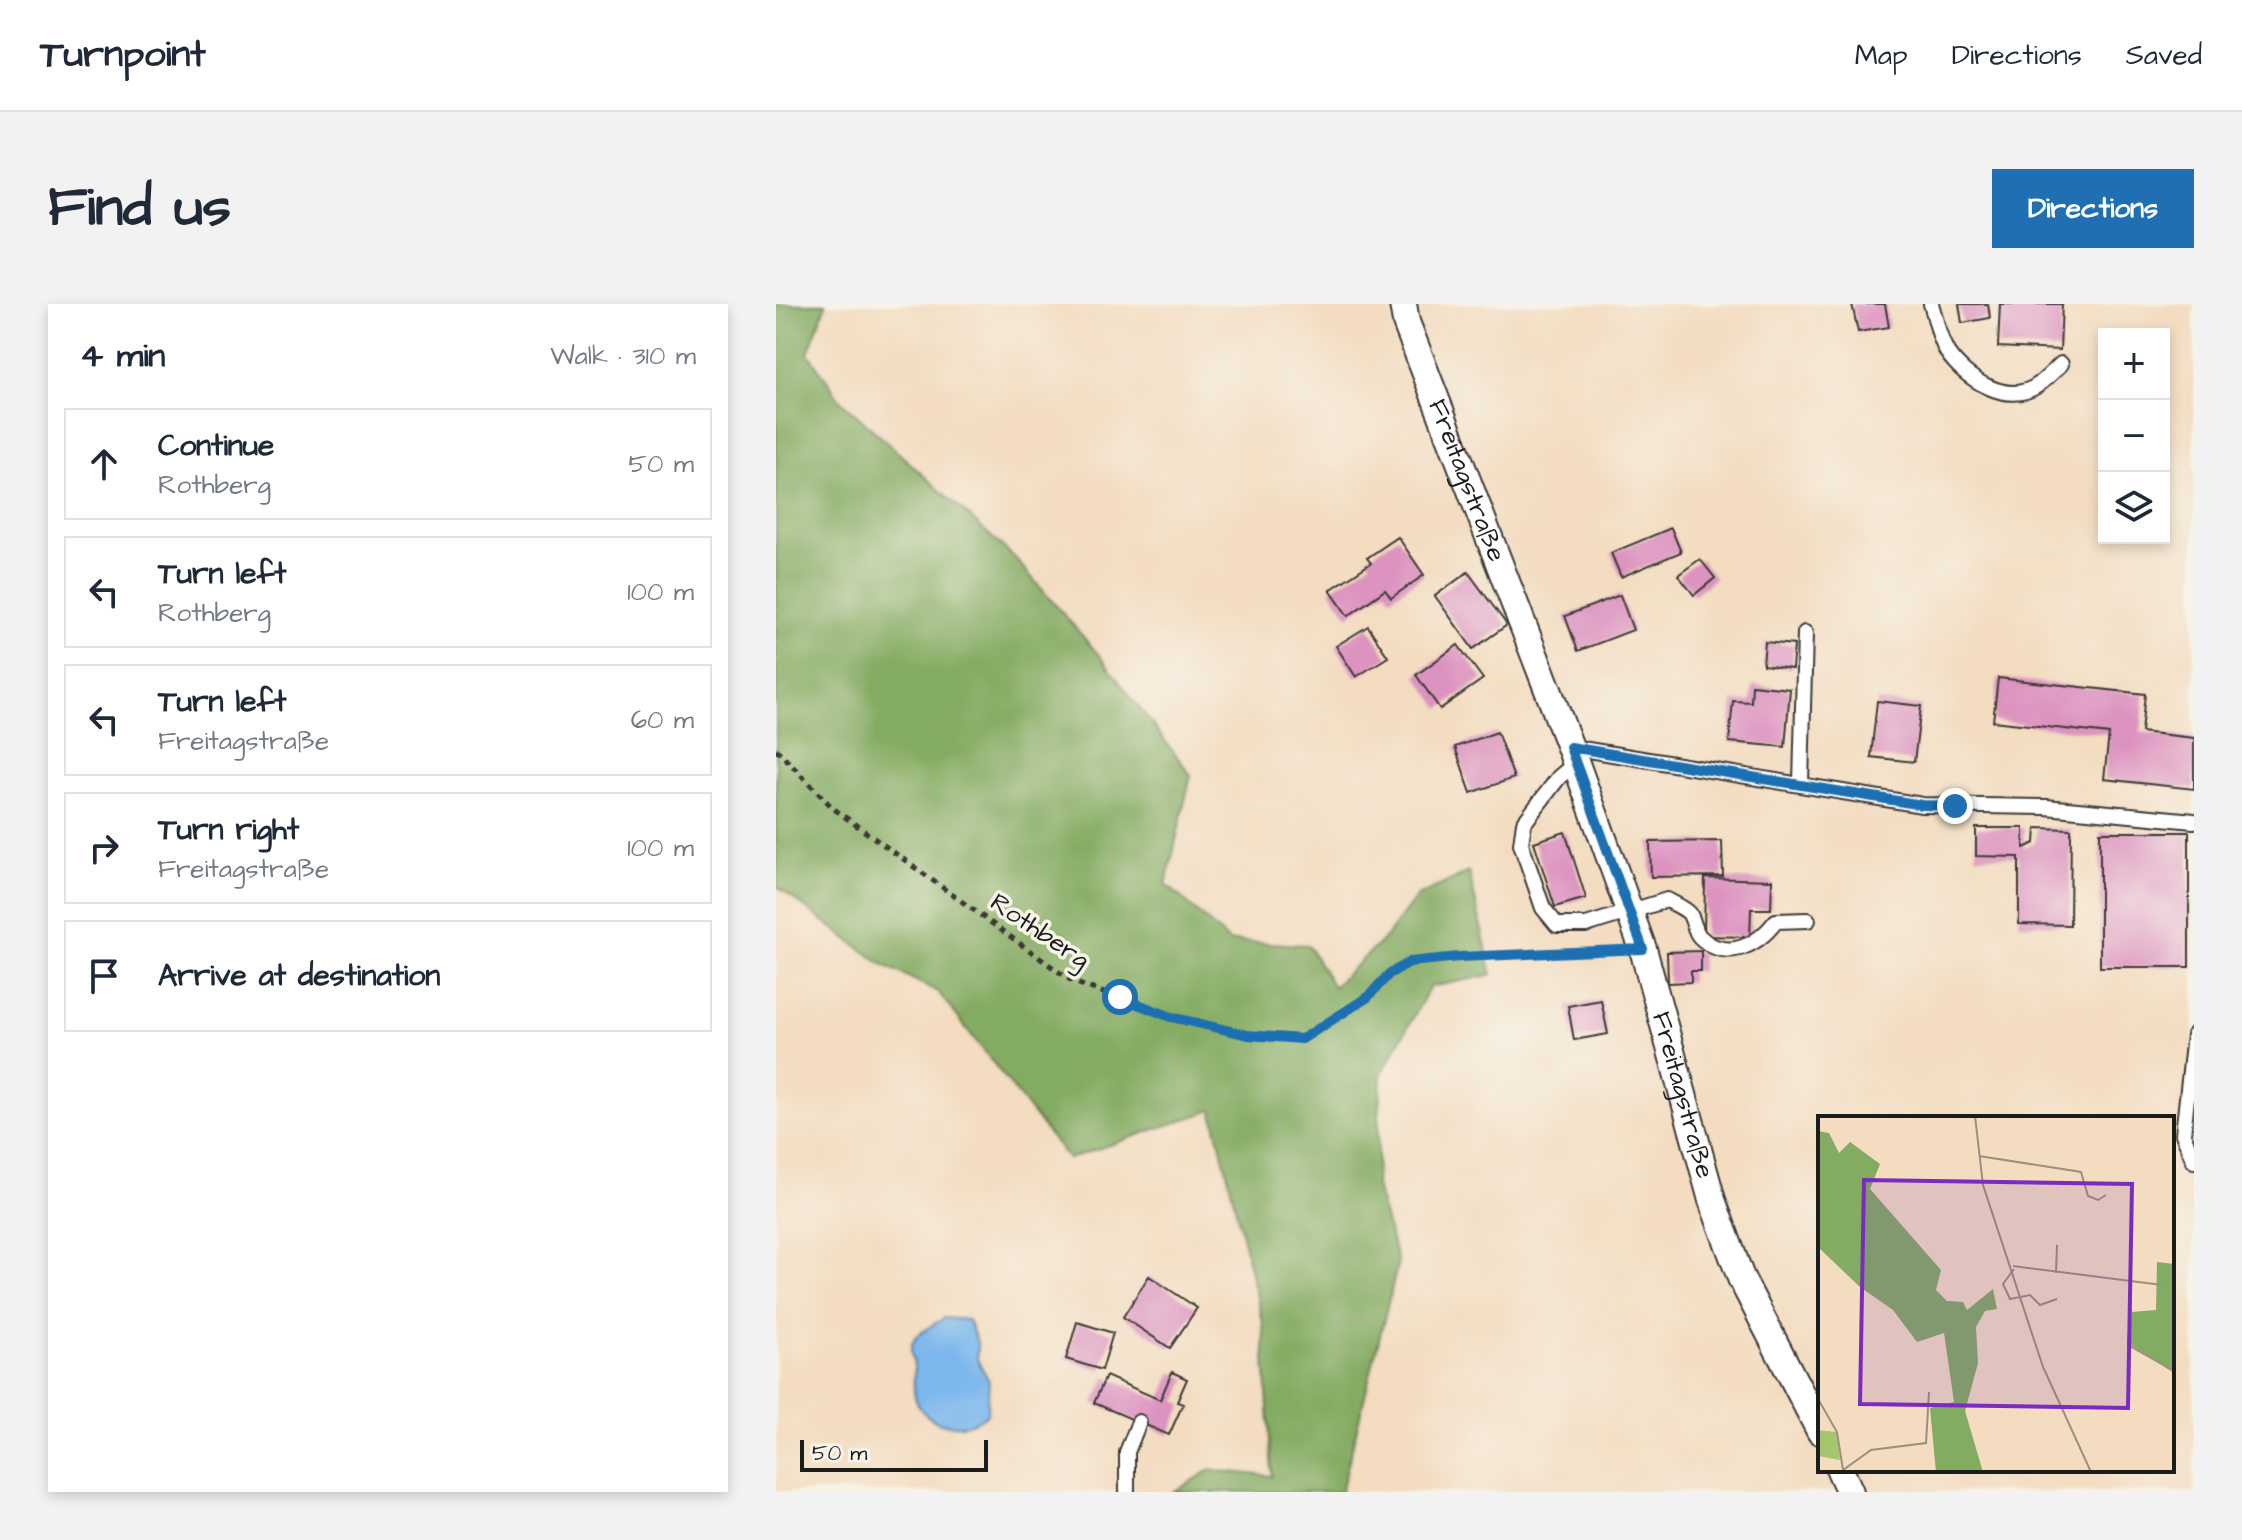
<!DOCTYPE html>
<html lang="en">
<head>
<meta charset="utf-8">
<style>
  body { margin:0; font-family:"Architects Daughter",sans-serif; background:#f2f2f3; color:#1f2937 }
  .controls { position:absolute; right:24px; top:24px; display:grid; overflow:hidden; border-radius:0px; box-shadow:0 4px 12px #0003 }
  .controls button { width:72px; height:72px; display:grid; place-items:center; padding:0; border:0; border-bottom:2px solid #e0e1e3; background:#fff; color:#1f2937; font:40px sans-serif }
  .scale { position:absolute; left:24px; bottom:20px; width:188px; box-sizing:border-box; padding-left:8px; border:4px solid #1c1c1c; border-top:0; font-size:22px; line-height:28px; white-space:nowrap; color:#1c1c1c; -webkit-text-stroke:6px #f7f3e8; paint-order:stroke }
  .stop { position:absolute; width:24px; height:24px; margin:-18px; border:6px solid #1f6fb2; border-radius:50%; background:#fff }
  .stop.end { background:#1f6fb2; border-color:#fff; box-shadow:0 2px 8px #0008 }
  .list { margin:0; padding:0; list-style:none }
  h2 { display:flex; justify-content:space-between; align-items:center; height:104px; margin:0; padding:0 32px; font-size:34px }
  h2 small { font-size:26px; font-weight:400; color:#747a83 }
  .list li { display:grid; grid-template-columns:52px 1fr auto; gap:24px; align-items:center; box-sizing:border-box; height:112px; margin:0 16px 16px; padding:0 16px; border:2px solid #e0e1e3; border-radius:0px }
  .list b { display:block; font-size:30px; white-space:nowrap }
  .list p { margin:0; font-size:26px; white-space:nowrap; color:#747a83 }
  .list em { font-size:26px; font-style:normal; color:#747a83 }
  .icon { flex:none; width:44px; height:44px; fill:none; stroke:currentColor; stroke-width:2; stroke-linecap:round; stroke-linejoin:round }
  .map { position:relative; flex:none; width:1418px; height:1188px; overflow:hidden; border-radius:0px }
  header { display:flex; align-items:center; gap:48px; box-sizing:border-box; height:112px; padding:0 40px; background:#fff; border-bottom:2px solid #e0e1e3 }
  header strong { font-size:38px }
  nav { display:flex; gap:44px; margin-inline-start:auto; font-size:28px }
  .intro { display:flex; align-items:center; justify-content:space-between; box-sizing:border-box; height:192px; padding:0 48px }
  h1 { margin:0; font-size:56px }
  .button { padding:20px 36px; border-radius:0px; background:#1f6fb2; color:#fff; font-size:28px; font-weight:700 }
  main { display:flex; gap:48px; padding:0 48px }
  aside { flex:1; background:#fff; border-radius:0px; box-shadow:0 4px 12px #0003 }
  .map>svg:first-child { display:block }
</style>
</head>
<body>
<header>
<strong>Turnpoint</strong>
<nav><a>Map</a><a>Directions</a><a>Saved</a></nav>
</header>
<div class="intro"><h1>Find us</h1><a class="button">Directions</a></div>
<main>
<aside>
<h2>4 min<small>Walk · 310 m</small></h2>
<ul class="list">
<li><svg class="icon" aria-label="ahead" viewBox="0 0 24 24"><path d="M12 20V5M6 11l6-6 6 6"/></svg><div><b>Continue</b><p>Rothberg</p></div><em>50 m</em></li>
<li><svg class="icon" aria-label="left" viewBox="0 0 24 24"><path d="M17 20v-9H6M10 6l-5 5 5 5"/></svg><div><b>Turn left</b><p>Rothberg</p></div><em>100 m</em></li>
<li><svg class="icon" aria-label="left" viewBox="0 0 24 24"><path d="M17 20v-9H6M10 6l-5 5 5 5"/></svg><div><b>Turn left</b><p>Freitagstraße</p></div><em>60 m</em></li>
<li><svg class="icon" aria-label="right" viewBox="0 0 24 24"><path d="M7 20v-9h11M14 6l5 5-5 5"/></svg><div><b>Turn right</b><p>Freitagstraße</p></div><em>100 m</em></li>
<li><svg class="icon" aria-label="arrive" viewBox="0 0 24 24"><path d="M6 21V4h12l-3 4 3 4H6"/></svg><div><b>Arrive at destination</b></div></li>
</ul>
</aside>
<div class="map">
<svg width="1418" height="1188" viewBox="0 0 1418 1188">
  <rect width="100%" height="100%" fill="#f7f3e8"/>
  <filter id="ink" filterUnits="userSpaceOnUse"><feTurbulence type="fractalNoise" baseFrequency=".0125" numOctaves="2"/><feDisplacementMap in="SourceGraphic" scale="16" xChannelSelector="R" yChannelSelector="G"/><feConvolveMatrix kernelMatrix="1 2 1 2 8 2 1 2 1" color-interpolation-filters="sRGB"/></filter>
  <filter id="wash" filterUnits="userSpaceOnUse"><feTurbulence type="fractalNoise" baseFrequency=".006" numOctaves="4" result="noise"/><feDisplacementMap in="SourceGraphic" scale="32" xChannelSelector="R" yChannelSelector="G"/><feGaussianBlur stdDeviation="1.8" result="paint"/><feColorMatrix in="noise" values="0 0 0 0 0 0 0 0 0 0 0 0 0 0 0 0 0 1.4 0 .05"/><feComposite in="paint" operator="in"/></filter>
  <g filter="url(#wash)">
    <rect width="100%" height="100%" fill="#f3dcc0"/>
    <path fill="#84ab62" stroke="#50643f" stroke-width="2" d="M0,0h50l-18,49 33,48 173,156 84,97 93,121 -25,109 63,57 79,4 25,42 52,-49 32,-42 52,-24 23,103 -62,12 -49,88 -5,111 22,77 -57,229h-167l36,-22 62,6 -9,-153 -51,-213 -144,49 -130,-167 -58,-29 -104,-77z"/>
    <path fill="#7bb7ed" stroke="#4c6a84" stroke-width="2" d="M168,1014l24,2 9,22v17l12,22 -2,33c-22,20 -64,13 -72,-17 -3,-11 0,-22 -1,-32 -2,-9 -6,-16 0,-25 6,-9 21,-16 30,-22z"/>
    <g id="blocks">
      <path fill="#dc93bf" d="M1076,0h33l4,23 -31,5z
        M1183,0h29l2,14 -28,5z
        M1224,0h62l-2,46 -62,-3z
        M895,224l10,24 -60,25 -10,-24z
        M622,233l26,38 -33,23 -6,-8 -37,26 -18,-26 41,-27 -4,-5z
        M924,255l15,19 -21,17 -16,-20z
        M692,268l39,53 -34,24 -38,-53z
        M844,291l13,35 -55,21 -13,-35z
        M592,322l20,31 -32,20 -20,-31z
        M989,338l29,3 -2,24 -29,-4z
        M682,341l25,34 -43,30 -24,-34z
        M1222,374l147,16 -4,38 53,6v51l-90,-10 5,-45 -116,-13z
        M976,381l38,4 -5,58 -56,-5 4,-41 18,1z
        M1101,397l44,5 -7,56 -43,-5z
        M721,428l17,46 -43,15 -16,-46z
        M1200,524h48v20l11,-5 1,-15 35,1 -1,96 -51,-1v-67l-43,-1z
        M789,528l21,66 -31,9 -21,-65z
        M1324,528h89v135h-89z
        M946,537l1,35 -72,1 -1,-35z
        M929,574l67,2 -1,29h-20l-1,28 -46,-1z
        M925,647v20h-10v11l-23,1 -1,-31z
        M825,696l7,34 -34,6 -6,-34z
        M373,972l48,32 -27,40 -47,-31z
        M301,1018l36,11 -11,37 -36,-11z
        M396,1068l15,7 -10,23 6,2 -14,31 -75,-32 12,-27 54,24z"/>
    </g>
  </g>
  <g filter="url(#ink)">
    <use href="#blocks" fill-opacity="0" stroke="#3c3935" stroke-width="2"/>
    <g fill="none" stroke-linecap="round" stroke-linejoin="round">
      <g stroke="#3c3935" stroke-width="18">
        <path id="lane" d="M1155,0c5,15 8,35 16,48 17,26 60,55 91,33 8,-6 16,-14 23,-21
          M794,443l352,58 124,2 148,14
          M800,459l-17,14 -35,46 -3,21 22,64 14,17h29l81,-25c6,3 17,8 22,13 5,7 5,18 11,24 26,25 57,9 76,-16l32,-1
          M1025,479l4,-150
          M1418,731l-11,99 11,27
          M351,1188v-40l12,-30"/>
      </g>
      <g stroke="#3c3935" stroke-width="30">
        <g id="street">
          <path id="s1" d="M627,0l3,18 164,425 73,202 69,251 29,78 79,153"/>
          <path d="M1064,1166l10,22"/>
        </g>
      </g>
      <path stroke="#3c3935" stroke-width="5" stroke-dasharray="6 6" stroke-linecap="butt" d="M0,445l58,60 239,173 98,35 77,18 54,4 66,-42 21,-23 21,-12 49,-5 160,-7"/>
      <use href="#lane" stroke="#fff" stroke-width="14"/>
      <use href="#street" stroke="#fff" stroke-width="26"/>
    </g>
  </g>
  <g fill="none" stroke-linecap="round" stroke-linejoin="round" filter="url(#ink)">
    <path stroke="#1f6fb2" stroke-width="10" d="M344,693l51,20 77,18 54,4 66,-42 21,-23 21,-12 49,-5 184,-8 -73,-202 352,58 33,1"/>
  </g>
  <g text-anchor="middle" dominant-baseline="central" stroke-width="7" stroke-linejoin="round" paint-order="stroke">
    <g font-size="26" fill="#1c1c1c" stroke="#f7f3e8">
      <text stroke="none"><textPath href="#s1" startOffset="188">Freitagstraße</textPath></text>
      <text transform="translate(264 627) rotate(34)">Rothberg</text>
      <text stroke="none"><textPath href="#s1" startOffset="840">Freitagstraße</textPath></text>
    </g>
  </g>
  <g transform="translate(1042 812)">
    <rect width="356" height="356" fill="#f3dcc0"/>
    <path d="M0,314l19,2 3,28 -22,-4z" fill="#a5c66f"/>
    <path d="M0,15l11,2 10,20 11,-11 30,22 -10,25 71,81 -5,20 11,11 16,1 4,8 26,-21 4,20 -12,2 -9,16 2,36 -13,48 18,61h-47l-6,-64 24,-6 -10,-69 -27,9 -24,-32 -33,-23 -42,-40zM339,146l17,2v109l-45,-29 3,-32 24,-2z" fill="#84ab62"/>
    <path fill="none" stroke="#9d8f7e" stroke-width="2" d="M157,0l8,69 60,182 48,105M161,40l102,16 7,24 10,4 8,-5M195,150l149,19M196,153l-11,15 7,15 20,-4 10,10 17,-6M238,157l1,-28M313,192l-3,37 46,26M0,283l19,33 6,38 28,-20 55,-7 3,-51"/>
    <path fill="#7b2cbf" fill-opacity="0.15" stroke="#7b2cbf" stroke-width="4" d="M46,64l268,4 -4,224 -268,-4z"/>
    <rect width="356" height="356" fill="none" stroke="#1c1c1c" stroke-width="4"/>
  </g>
</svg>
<div class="controls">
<button>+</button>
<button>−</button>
<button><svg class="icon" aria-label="layers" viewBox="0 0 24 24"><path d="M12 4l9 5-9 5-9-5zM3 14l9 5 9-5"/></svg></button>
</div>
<div class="scale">50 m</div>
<div class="stop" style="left:344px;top:693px"></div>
<div class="stop end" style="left:1179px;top:502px"></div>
</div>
</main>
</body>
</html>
